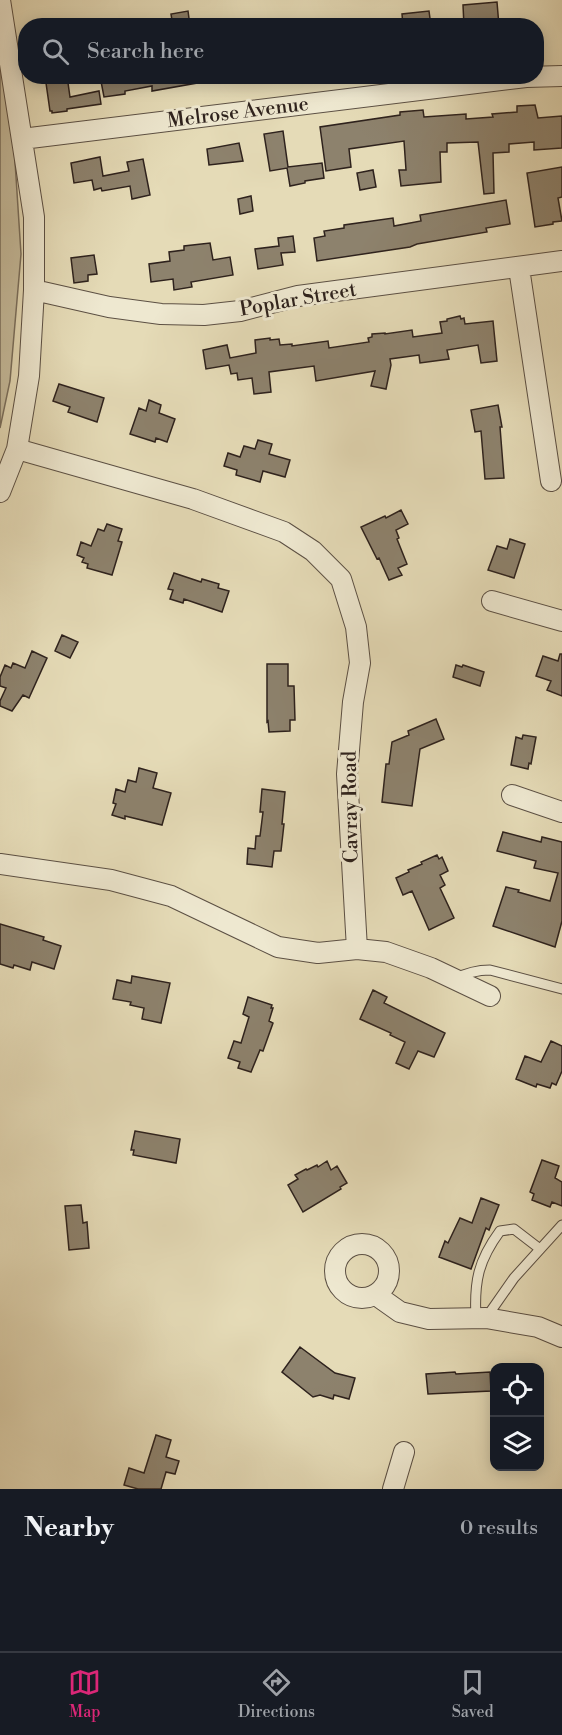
<!DOCTYPE html>
<html lang="en">
<head>
<meta charset="utf-8">
<style>
  body { margin:0; font-family:"Libre Bodoni",serif; background:#242831; color:#f1f3f6 }
  .controls { position:absolute; right:18px; bottom:18px; display:grid; overflow:hidden; border-radius:12px; box-shadow:0 3px 15px #0003 }
  .controls button { width:54px; height:54px; display:grid; place-items:center; padding:0; border:0; border-bottom:2px solid #363941; background:#171b24; color:#f1f3f6; font:30px sans-serif }
  .list { margin:0; padding:0; list-style:none }
  h2 { display:flex; justify-content:space-between; align-items:center; height:78px; margin:0; padding:0 24px; font-size:26px }
  h2 small { font-size:20px; font-weight:400; color:#9ea1a6 }
  .icon { flex:none; width:33px; height:33px; fill:none; stroke:currentColor; stroke-width:2; stroke-linecap:round; stroke-linejoin:round }
  .map { position:relative; flex:none; width:562px; height:1489px; overflow:hidden }
  .search { position:absolute; background:#171b24; box-shadow:0 3px 15px #0003; left:18px; right:18px; top:18px; height:66px; display:flex; align-items:center; gap:15px; box-sizing:border-box; padding:0 21px; border-radius:24px; color:#9ea1a6; font-size:22px }
  .sheet { height:162px; background:#171b24 }
  nav { display:flex; justify-content:space-around; align-items:center; box-sizing:border-box; height:84px; border-top:2px solid #363941; background:#171b24; font-size:16px; color:#9ea1a6 }
  nav a { display:grid; justify-items:center; gap:3px }
  nav .on { color:#db2777 }
  .map>svg:first-child { display:block }
</style>
</head>
<body>
<div class="map">
<svg width="562" height="1489" viewBox="0 0 562 1489">
  <rect width="100%" height="100%" fill="#e5dbb7"/>
  <filter id="stains"><feTurbulence type="fractalNoise" baseFrequency=".00333" numOctaves="4"/><feColorMatrix values="0 0 0 0 .2 0 0 0 0 .09 0 0 0 0 .02 0 0 0 .5 -.17"/></filter>
  <radialGradient id="worn" r=".72"><stop offset=".6" stop-color="#630" stop-opacity="0"/><stop offset="1" stop-color="#630" stop-opacity=".3"/></radialGradient>
  <path fill="#c6bc9d" stroke="#7a6f5d" stroke-width="1.5" d="M0,59l14,87 7,108 -11,127 -10,47z"/>
  <path fill="#8d826d" stroke="#2e221d" stroke-width="1.5" d="M497,2l2,24h-35l-1,-21z
    M188,11l2,15h-17l-2,-12z
    M429,11l2,15h-28l-1,-12z
    M45,76h22l3,21 29,-6 2,13 -34,5v2l-15,2v-2h-2z
    M100,76h97v7l-45,8v-5l-27,5v3l-21,3z
    M535,105l3,13 24,-2v32l-28,2v-8l-25,2v8l-16,1 1,40 -10,1 -6,-52 -31,1v9h-7l1,30 -40,4 -2,-16h7l-2,-29 -55,8 2,18 -25,4 -6,-44 80,-12v-3l23,-2 1,7 42,-3v5l27,-2 -1,-3 25,-2v-6z
    M283,131l5,36 34,-4 2,15 -19,3v2l-15,3 -3,-18 -17,3 -6,-37z
    M239,143l4,18 -34,4 -2,-16z
    M100,157l3,19 26,-5 -2,-9 16,-3 7,36 -18,4 -2,-13 -28,5 -1,-3 -7,2 -2,-10 -18,3 -3,-20z
    M562,167v30l-4,1 4,23 -9,1v2l-18,3 -8,-54z
    M373,170l3,17 -16,3 -3,-17z
    M251,196l2,15 -13,3 -2,-15z
    M506,200l4,24 -24,4 1,4 -70,12 -7,3 -93,14 -3,-23 11,-2 -1,-5 20,-3v-3l49,-7 1,8 27,-5 -1,-6z
    M293,236l2,16 -14,1 2,12 -25,4 -3,-20 24,-3 -1,-8z
    M210,243l3,17 17,-3 3,18 -42,7 1,5 -18,3 -1,-11 -22,3 -2,-18 21,-3 -1,-9 15,-2v-4z
    M94,255l3,19 -9,1v6l-14,2 -3,-25z
    M460,316l1,3 3,-1 1,6 28,-3 4,40 -16,2 -3,-18 -31,5 2,9 -29,4 -1,-8 -29,4 1,6 -5,24 -15,-3 4,-15 -59,10 -2,-15 -45,6 2,20 -17,2 -2,-16 -14,2 -1,-7 -6,1 -2,-9 -23,4 -3,-19 24,-5 3,13 26,-5 -1,-13 15,-2v2l9,-1 1,6 12,-1v2l36,-5 1,7 40,-6 -1,-4 4,-1v-3l13,-1v1l27,-4 1,7 29,-4 -2,-11 7,-1v-2z
    M59,384l45,14 -7,24 -29,-10 2,-5 -17,-6z
    M149,400l12,5 -2,8 16,6 -8,23 -11,-4 -1,4 -25,-8 9,-26 7,3z
    M498,405l4,22h-2l4,51 -19,1 -4,-48 -6,1 -4,-22z
    M258,440l14,4 -3,10 21,6 -5,17 -22,-6 -3,11 -24,-7 1,-5 -13,-4 4,-13 12,4 4,-11 11,3z
    M401,510l7,14 -12,6 3,8 -2,1 10,25 -9,4 4,7 -13,5 -10,-22 -2,1 -16,-32 24,-11 1,2z
    M107,524l15,5 -4,12 4,1 -10,33 -25,-7 1,-4 -6,-2 2,-4 -7,-3 4,-13 10,4 7,-17 6,2z
    M510,539l15,5 -11,34 -26,-8 9,-24 10,3z
    M174,573l27,9 1,-3 17,5 -1,4 11,3 -7,21 -38,-13 -1,4 -13,-4 3,-9 -5,-1z
    M62,635l16,7 -8,16 -15,-7z
    M32,651l15,7 -18,40 -6,-3 -11,16 -12,-5v-5l6,-13 -6,-2v-9l5,-12 6,3 2,-5 12,5z
    M560,654h2v42l-15,-6 4,-9 -15,-5 7,-20 15,5z
    M267,664h21v22h6l1,34h-5v11l-21,1 -1,-11 -1,1z
    M456,665l6,2 1,-2 21,7 -4,14 -27,-9z
    M436,719l8,20 -24,10 -8,57 -30,-4 4,-38h3l3,-22 17,-7 -1,-4z
    M523,735l13,2 -5,27 -2,-1 -1,6 -17,-4 5,-28 6,2z
    M139,768l18,5 -4,15 18,5 -9,32 -37,-9v3l-13,-4 4,-11 -3,-1 3,-14 9,3 3,-12 8,2z
    M262,789l23,3 -3,32h2l-3,27h-7l-2,16 -25,-3 1,-16 7,1 1,-13h4l3,-24h-3z
    M503,832l38,10 1,-5 20,5v79l-7,26 -62,-21 13,-39 13,3 -1,2 32,9 8,-28 -24,-5 2,-7 -39,-10z
    M437,855l2,4 3,-2 6,14 -8,4 5,10 -5,3 14,30 -25,12 -17,-39 -9,4 -7,-17 13,-6 -1,-2 14,-6 -1,-2z
    M0,924l44,13 -1,3 18,6 -7,23 -22,-7 -2,8 -16,-5 -1,3 -13,-4z
    M132,976l38,7 -9,40 -19,-4 2,-11 -14,-3 1,-3 -18,-3 4,-19 14,3z
    M373,990l14,7 -3,6 61,30 -11,24 -16,-6 -9,18 -13,-6 9,-21 -15,-7 1,-2 -31,-14z
    M248,997l24,8 -1,3h2l-4,13 4,2 -10,28 -3,-1 -9,22 -13,-4 2,-6 -12,-4 6,-17 7,2 8,-26 -6,-3z
    M551,1041l11,5v25l-6,14 -4,-2 -2,5 -13,-4 -1,3 -20,-8 9,-23 16,6z
    M135,1131l45,8 -4,24 -43,-8 1,-5h-3z
    M542,1160l17,6 -4,12 7,4v24l-10,-4 -2,5 -18,-7 2,-6 -4,-2z
    M327,1161l4,9 6,-4 10,17 -7,4 1,2 -38,23 -15,-27 10,-6 -3,-4 11,-6 1,1 10,-5 1,2z
    M481,1198l18,7 -10,25 -3,-2 -15,41 -32,-12 6,-16 3,2 12,-25 12,5z
    M81,1205l2,18 4,-1 2,26 -20,2 -4,-44z
    M300,1347l35,26 20,5 -6,21 -15,-4 -1,4 -13,-4 -7,2 -31,-25z
    M455,1372l1,2 34,-2 1,19 -63,3 -2,-20z
    M156,1435l15,5 -5,17 13,4 -4,13 -9,-2 -5,17h-23l-14,-4 5,-17 15,5z"/>
  <g fill="none" stroke-linecap="round" stroke-linejoin="round">
    <g stroke="#5c5044" stroke-width="11">
      <path id="service" d="M454,979c12,-6 23,-9 36,-9l72,19
        M476,1318c-2,-36 2,-57 24,-87l14,-2 26,20
        M486,1318l28,-40 48,-53"/>
    </g>
    <g stroke="#5c5044" stroke-width="22">
      <path id="minor" d="M22,139l504,-62 36,-1
        M519,268l32,213
        M34,290l75,17 52,7 43,1 36,-4 58,-15 264,-35
        M17,449l176,50 91,33 29,19 28,28 15,48 4,36 -7,39 -6,72 10,175
        M0,492l17,-43 12,-73 5,-86v-73l-34,-217
        M492,601l70,20
        M512,795l50,17
        M0,864l111,16 60,16 107,51 40,6 39,-4 29,3 45,16 59,28
        M335 1271a27 27 0 1 1 54 0a27 27 0 1 1-54 0Z
        M376,1295l24,17 29,7 57,-1 52,9 24,10
        M393,1489l11,-37"/>
    </g>
    <use href="#service" stroke="#eee8d0" stroke-width="9"/>
    <use href="#minor" stroke="#eee8d0" stroke-width="20"/>
  </g>
  <g text-anchor="middle" dominant-baseline="central" stroke-width="6" stroke-linejoin="round" paint-order="stroke">
    <g font-size="20" fill="#2e221d" stroke="#eee8d0">
      <text transform="translate(238 113) rotate(-7)">Melrose Avenue</text>
      <text transform="translate(298 300) rotate(-10)">Poplar Street</text>
      <text transform="translate(351 807) rotate(-91)">Cavray Road</text>
    </g>
  </g>
  <rect width="100%" height="100%" filter="url(#stains)"/>
  <rect width="100%" height="100%" fill="url(#worn)"/>
</svg>
<div class="controls">
<button><svg class="icon" aria-label="locate" viewBox="0 0 24 24"><circle cx="12" cy="12" r="6"/><path d="M12 2v4M12 18v4M2 12h4M18 12h4"/></svg></button>
<button><svg class="icon" aria-label="layers" viewBox="0 0 24 24"><path d="M12 4l9 5-9 5-9-5zM3 14l9 5 9-5"/></svg></button>
</div>
<div class="search"><svg class="icon" aria-label="search" viewBox="0 0 24 24"><circle cx="10" cy="10" r="6"/><path d="M15 15l6 6"/></svg>Search here</div>
</div>
<section class="sheet">
<h2>Nearby<small>0 results</small></h2>
<ul class="list">
</ul>
</section>
<nav>
<a class="on"><svg class="icon" aria-label="map" viewBox="0 0 24 24"><path d="M3 6l6-2 6 2 6-2v14l-6 2-6-2-6 2zM9 4v14M15 6v14"/></svg>Map</a>
<a><svg class="icon" aria-label="directions" viewBox="0 0 24 24"><path d="M12 3l9 9-9 9-9-9zM9 14v-3h6M13 9l2 2-2 2"/></svg>Directions</a>
<a><svg class="icon" aria-label="saved" viewBox="0 0 24 24"><path d="M7 4h10v16l-5-4-5 4z"/></svg>Saved</a>
</nav>
</body>
</html>
